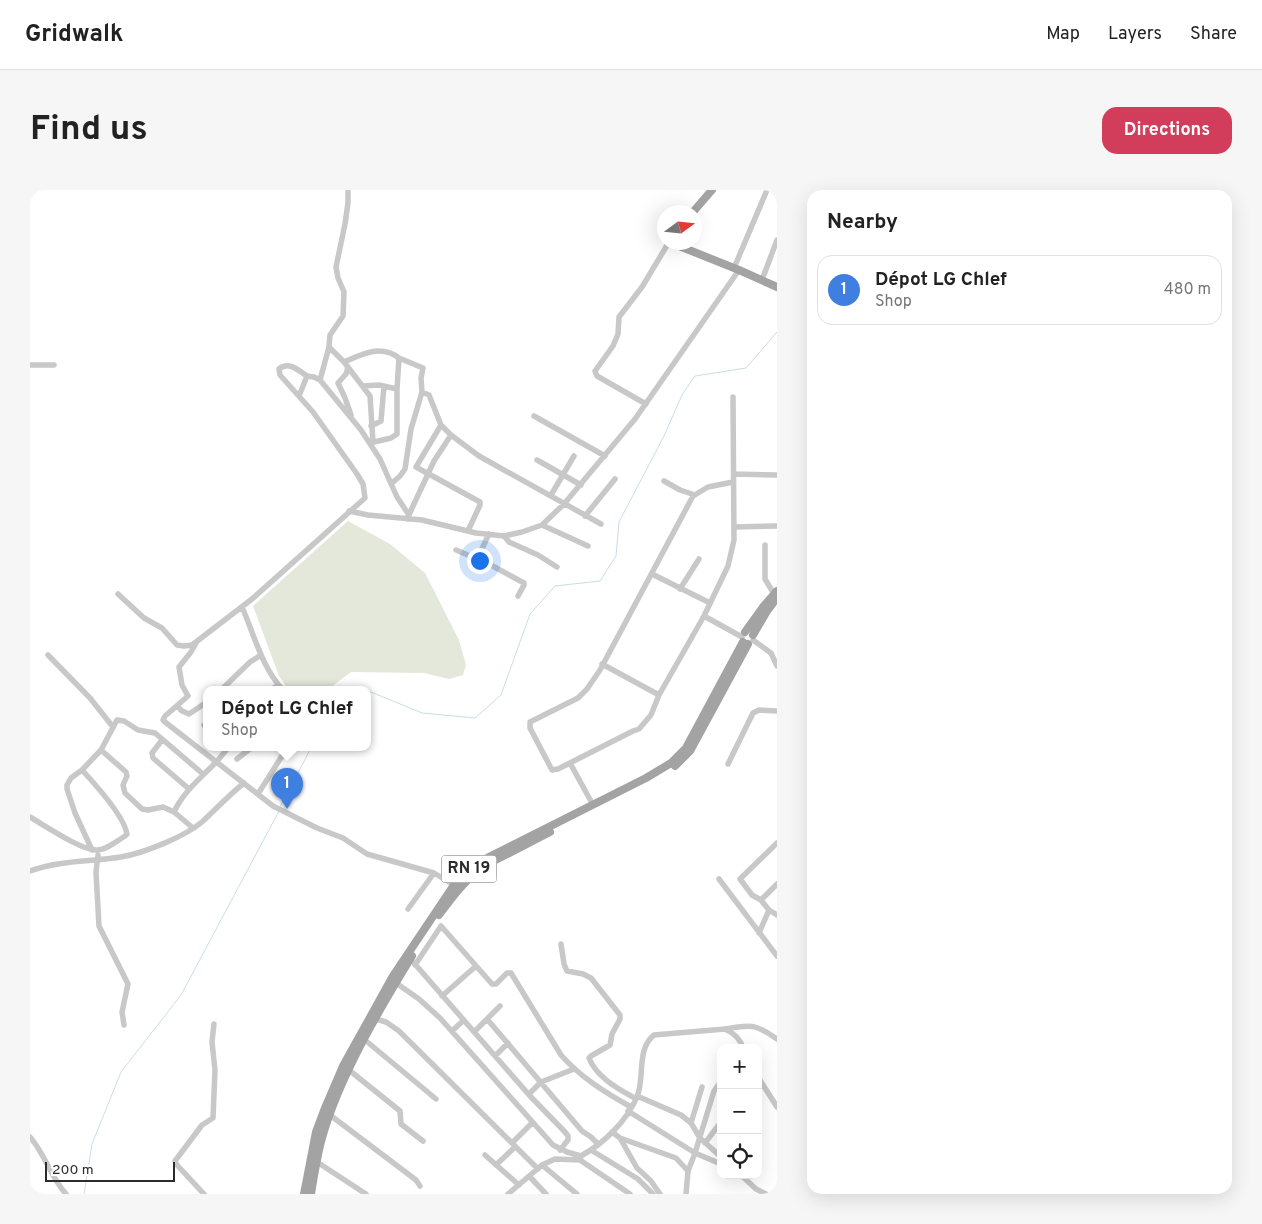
<!DOCTYPE html>
<html lang="en">
<head>
<meta charset="utf-8">
<style>
  body { margin:0; font-family:Overpass,sans-serif; background:#f6f6f6; color:#222 }
  .controls { position:absolute; right:15px; bottom:15px; display:grid; overflow:hidden; border-radius:10px; box-shadow:0 5px 20px #0002 }
  .controls button { width:45px; height:45px; display:grid; place-items:center; padding:0; border:0; border-bottom:1px solid #e0e0e0; background:#fff; color:#222; font:25px sans-serif }
  .compass { position:absolute; left:627px; top:15px; width:45px; height:45px; border-radius:50%; background:#fff; box-shadow:0 5px 20px #0002; rotate:75deg }
  .scale { position:absolute; left:15px; bottom:12px; width:130px; box-sizing:border-box; padding-left:5px; border:2px solid #2b2b2b; border-top:0; font-size:14px; line-height:18px; white-space:nowrap; color:#2b2b2b; -webkit-text-stroke:4px #fff; paint-order:stroke }
  .you { position:absolute; left:449px; top:370px; width:18px; height:18px; margin:-12px; border:4px solid #fff; border-radius:50%; background:#1a73e8; box-shadow:0 0 0 8px #1a73e833 }
  .badge { display:grid; place-items:center; width:32px; height:32px; border-radius:50%; background:#d23d5b; color:#fff; font-size:16px; font-weight:700 }
  .pin { position:absolute; translate:-50% -41px; filter:drop-shadow(0 1px 2px #0008) }
  .pin::after { content:''; position:absolute; top:26px; width:18px; height:15px; background:inherit; clip-path:polygon(0 0,100% 0,50% 100%) }
  .popup { position:absolute; left:173px; top:496px; width:168px; height:65px; box-sizing:border-box; display:grid; place-content:center; border-radius:10px; background:#fff; filter:drop-shadow(0 1px 4px #0005); font-size:16px; white-space:nowrap; color:#767676 }
  .popup b { font-size:19px; color:#222 }
  .popup::after { content:''; position:absolute; left:50%; top:100%; margin-left:-10px; border:10px solid transparent; border-top-color:#fff }
  .list { margin:0; padding:0; list-style:none }
  h2 { display:flex; justify-content:space-between; align-items:center; height:65px; margin:0; padding:0 20px; font-size:21px }
  h2 small { font-size:16px; font-weight:400; color:#767676 }
  .list li { display:grid; grid-template-columns:32px 1fr auto; gap:15px; align-items:center; box-sizing:border-box; height:70px; margin:0 10px 10px; padding:0 10px; border:1px solid #e0e0e0; border-radius:15px }
  .list b { display:block; font-size:19px; white-space:nowrap }
  .list p { margin:0; font-size:16px; white-space:nowrap; color:#767676 }
  .list em { font-size:16px; font-style:normal; color:#767676 }
  .icon { flex:none; width:28px; height:28px; fill:none; stroke:currentColor; stroke-width:2; stroke-linecap:round; stroke-linejoin:round }
  .map { position:relative; flex:none; width:747px; height:1004px; overflow:hidden; border-radius:15px }
  header { display:flex; align-items:center; gap:30px; box-sizing:border-box; height:70px; padding:0 25px; background:#fff; border-bottom:1px solid #e0e0e0 }
  header strong { font-size:24px }
  nav { display:flex; gap:28px; margin-inline-start:auto; font-size:18px }
  .intro { display:flex; align-items:center; justify-content:space-between; box-sizing:border-box; height:120px; padding:0 30px }
  h1 { margin:0; font-size:35px }
  .button { padding:12px 22px; border-radius:15px; background:#d23d5b; color:#fff; font-size:18px; font-weight:700 }
  main { display:flex; gap:30px; padding:0 30px }
  aside { flex:1; background:#fff; border-radius:15px; box-shadow:0 5px 20px #0002 }
  .map>svg:first-child { display:block }
</style>
</head>
<body>
<header>
<strong>Gridwalk</strong>
<nav><a>Map</a><a>Layers</a><a>Share</a></nav>
</header>
<div class="intro"><h1>Find us</h1><a class="button">Directions</a></div>
<main>
<div class="map">
<svg width="747" height="1004" viewBox="0 0 747 1004">
  <rect width="100%" height="100%" fill="#fff"/>
  <path fill="#e3e8da" d="M318,331l42,23 35,29 34,67 7,25 -3,10 -14,4 -25,-6 -73,-1 -20,15 -1,3h-41l-10,-14 -26,-70z"/>
  <g fill="none" stroke-linecap="round" stroke-linejoin="round">
    <path stroke="#c8dee6" stroke-width="1" d="M337,503l4,-1 51,21 53,5 26,-23 29,-81 25,-28 45,-5 16,-25 3,-34 45,-86 18,-41 13,-19 51,-8 31,-36
      M250,617l31,-59
      M54,1004l8,-50 29,-72 60,-77 98,-184"/>
    <path stroke="#c8c8c8" stroke-width="5.5" d="M318,0v13l-3,21 -9,43 2,11 6,14 -1,24 -13,19 -1,12 15,15 26,34 3,46
      M704,78l33,-78
      M732,90l15,-40
      M369,168l24,10 -2,10 1,14
      M314,172c19,-8 37,-18 55,-4l-2,31v45l-6,4 -21,5
      M0,175h24
      M318,177l-2,7 -8,9 7,15 6,17
      M290,190l9,-33
      M333,196l16,-1 18,4
      M269,206l8,-20 7,1 6,3 41,50 19,29 17,38 12,18
      M616,214l-49,-28 -2,-5 18,-25 5,-12 1,-17 23,-30 27,-45
      M504,226l71,40
      M411,235l-25,42 64,35v3l-12,26
      M341,236l10,-5 3,-35
      M507,270l44,25
      M704,284l43,1
      M634,291l16,9 15,5
      M703,292l-25,5 -15,9 -93,174 -13,19 -9,9 -48,24v6l22,42 6,-1 75,-38 6,-2 12,-14 8,-20 45,-79 24,-50 6,-26 -1,-143
      M362,293l8,-7 5,-7 6,-40 11,-37 7,3 12,30 10,10
      M521,305l23,-39
      M319,321l19,4 54,5 54,13 28,3 18,-4 20,-7 22,-21 71,-85 104,-149
      M555,326l30,-37
      M377,329l27,-58 17,-26 28,21 122,68
      M512,335l46,21
      M704,337l43,-1
      M474,346l5,6 29,13 19,12
      M735,355v34l9,15
      M426,360l33,14 35,19v2l-6,11
      M447,369l12,-25
      M622,384l58,29
      M650,399l19,-30
      M88,404l26,24 18,10 15,17 7,1 8,-1 60,-46 113,-101 -2,-14 -6,-10 -44,-62 -33,-37 -1,-6c10,-8 19,1 28,7
      M212,417c12,27 20,61 41,83
      M674,426l38,21
      M723,450l18,13 6,13
      M166,453l-5,9 -12,15 3,18 6,11 -23,20 -2,4 2,2 108,84 44,22 26,10 24,16 67,19 20,12
      M18,465l42,43 23,29
      M572,474l57,31
      M191,500l29,-28 11,-7
      M241,500l7,-5
      M147,516l5,5 7,3 18,-12
      M174,535l3,4
      M132,550l-10,13 1,5 36,31
      M71,560l25,22 1,4 -4,9 2,8 17,16 6,1 15,-3 11,5 19,16
      M207,569l14,-11
      M540,573l23,42
      M698,574l25,-51 6,-3 18,1
      M228,604l29,-46
      M144,622c9,-20 26,-33 41,-49 5,-4 8,-10 13,-15
      M0,627c14,8 52,34 67,33 9,0 20,-9 28,-14l2,-2c-3,-18 -32,-50 -45,-64
      M62,660l-17,-37 -8,-24v-4l4,-7 11,-8 19,-20 16,-30 7,1 14,9 17,3 48,41
      M68,665l-2,17 3,54 29,58 -6,28 2,13
      M0,681c30,-11 60,-9 91,-14 23,-4 63,-20 81,-35 14,-13 27,-27 42,-39
      M689,689l58,77
      M747,694l-16,16 8,10 8,5
      M731,710l-9,-5 -12,-16 37,-36
      M378,719l26,-36
      M729,743l10,-23
      M531,754l3,20 3,7 16,3 8,4 29,37v4l-8,15 -2,11 -19,11 -2,2c8,20 30,31 47,41
      M384,773l116,133 35,36 3,4v4l-8,10
      M385,775l26,-39 51,58h4l11,-11h4l50,82c19,22 45,38 70,52
      M366,793l23,16 21,19 113,127 14,7 14,4
      M412,806l34,-30
      M346,829l10,3 13,9 139,138
      M457,829l95,112 9,6 7,7
      M695,839c25,-5 31,-5 52,10
      M422,841l12,-11
      M444,842l26,-26
      M335,850l71,59
      M466,865l12,-12
      M319,880l51,41 1,13 22,17
      M728,887l19,30
      M499,904l12,-12 33,-13
      M607,906l44,19 10,8 9,15 21,19
      M598,921l67,42 26,11
      M300,925l86,65 4,6
      M661,933l11,-36
      M582,942l8,6 56,20 12,13
      M0,947c15,17 21,41 36,57
      M590,948l17,30 14,13 9,13
      M482,953l20,-20
      M675,953l16,-21
      M561,960l47,29 15,15
      M455,965l34,30
      M550,970l1,-4c23,-13 45,-34 56,-59 8,-18 -1,-48 17,-62l71,-6c9,4 15,9 18,19
      M287,972l49,32
      M466,975l19,-18
      M512,975l35,29
      M711,985l15,14 10,5
      M499,986l17,18
      M174,1004l-27,-29 -2,-4 27,-36 11,-7 2,-48 -3,-28 2,-18
      M478,1004l34,-29 13,-6 25,1 50,34
      M656,1004l2,-23 7,-18 19,-62 7,-10"/>
    <path stroke="#a3a3a3" stroke-width="8" d="M663,22l19,-22
      M639,52l70,28 38,17
      M715,442l18,-25 14,-16
      M723,445l14,-24 10,-13
      M645,576l15,-15 58,-107
      M409,725c14,-19 26,-35 45,-49l66,-34
      M274,1004l12,-62 9,-24 18,-42 50,-90 61,-91 12,-13 15,-11 165,-83 25,-15 15,-15 57,-106
      M281,1004c3,-19 6,-38 11,-56 17,-61 57,-128 90,-182"/>
  </g>
  <g text-anchor="middle" dominant-baseline="central" stroke-width="5" stroke-linejoin="round" paint-order="stroke">
    <rect fill="#fff" stroke="#6b6b6b" stroke-width="1" x="411.5" y="665.5" width="55" height="27" rx="4"/>
    <g font-size="16" font-weight="bold" fill="#2b2b2b">
      <text x="439" y="679">RN 19</text>
    </g>
  </g>
</svg>
<div class="controls">
<button>+</button>
<button>−</button>
<button><svg class="icon" aria-label="locate" viewBox="0 0 24 24"><circle cx="12" cy="12" r="6"/><path d="M12 2v4M12 18v4M2 12h4M18 12h4"/></svg></button>
</div>
<svg class="compass" viewBox="-18 -18 36 36"><path d="M0-13l5 13h-10z" fill="#e53935"/><path d="M0 13l5-13h-10z" fill="#767676"/></svg>
<div class="scale">200 m</div>
<div class="you"></div>
<div class="pin badge" style="left:257px;top:619px;background:#3f7fe0">1</div>
<div class="popup"><b>Dépot LG Chlef</b>Shop</div>
</div>
<aside>
<h2>Nearby<small></small></h2>
<ul class="list">
<li><span class="badge" style="background:#3f7fe0">1</span><div><b>Dépot LG Chlef</b><p>Shop</p></div><em>480 m</em></li>
</ul>
</aside>
</main>
</body>
</html>
